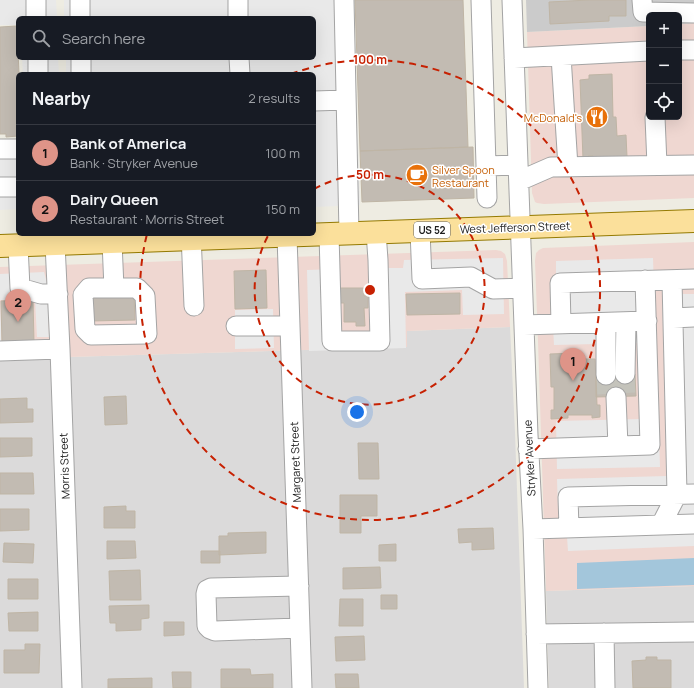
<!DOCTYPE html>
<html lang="en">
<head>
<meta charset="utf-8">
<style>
  body { margin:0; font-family:Manrope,sans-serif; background:#242831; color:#f1f3f6 }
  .controls { position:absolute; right:12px; top:12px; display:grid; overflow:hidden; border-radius:6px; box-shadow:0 4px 16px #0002 }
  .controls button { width:36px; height:36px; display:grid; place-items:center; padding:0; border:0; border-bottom:1px solid #363941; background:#171b24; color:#f1f3f6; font:20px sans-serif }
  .you { position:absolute; left:357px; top:412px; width:14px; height:14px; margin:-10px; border:3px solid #fff; border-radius:50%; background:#1a73e8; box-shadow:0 0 0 6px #1a73e833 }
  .badge { display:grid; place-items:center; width:26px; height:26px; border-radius:50%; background:#de9488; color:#111; font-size:13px; font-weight:700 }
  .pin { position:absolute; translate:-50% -33px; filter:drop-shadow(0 1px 2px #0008) }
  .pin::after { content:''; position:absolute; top:21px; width:14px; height:12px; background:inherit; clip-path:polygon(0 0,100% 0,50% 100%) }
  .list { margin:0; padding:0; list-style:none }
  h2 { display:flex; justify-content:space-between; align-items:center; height:52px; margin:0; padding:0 16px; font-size:17px }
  h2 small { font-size:13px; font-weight:400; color:#9ea1a6 }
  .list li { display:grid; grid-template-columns:26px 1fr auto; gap:12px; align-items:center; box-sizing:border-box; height:56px; padding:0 16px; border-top:1px solid #363941 }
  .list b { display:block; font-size:15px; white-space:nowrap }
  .list p { margin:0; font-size:13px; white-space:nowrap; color:#9ea1a6 }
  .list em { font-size:13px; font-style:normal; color:#9ea1a6 }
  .icon { flex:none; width:22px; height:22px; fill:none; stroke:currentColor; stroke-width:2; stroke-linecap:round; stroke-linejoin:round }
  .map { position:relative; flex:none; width:694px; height:688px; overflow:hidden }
  .search { position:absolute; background:#171b24; box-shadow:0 4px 16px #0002; left:16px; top:16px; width:300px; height:44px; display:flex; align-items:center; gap:10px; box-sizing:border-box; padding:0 14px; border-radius:6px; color:#9ea1a6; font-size:15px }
  .panel { position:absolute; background:#171b24; box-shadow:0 4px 16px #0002; left:16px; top:72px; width:300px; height:164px; border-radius:6px }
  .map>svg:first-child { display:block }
</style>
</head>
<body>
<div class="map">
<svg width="694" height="688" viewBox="0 0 694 688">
  <rect width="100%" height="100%" fill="#eeece2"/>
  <path fill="#dbdada" d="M510,327l5,106 9,255h-524v-329l406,-12 1,-16z
    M694,586v102h-145l-3,-97z"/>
  <path fill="#efd7d1" d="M694,23v175l-150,6 -7,-1 -2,-1 -3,-9 -5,-161 122,-6v91h30v-93z
    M694,242v344l-148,5 -8,-250 -3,-80 1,-8 3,-3 4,-2z
    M496,250l5,1 4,3 2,7 3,66 -103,4v16l-407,12v-92z"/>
  <path fill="#cbcbcb" d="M526,0h168v23l-15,1v-9h-30v11l-122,6z"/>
  <path fill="#e9e9e9" d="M0,0h56l1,18h-39v7h-18z
    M64,0h289l7,205 -46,2v-133h-248v-16h248v-40h-250z
    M22,58h36l1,16h-36z
    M0,139h18v70l-18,1z
    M503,258l1,56 -41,1 -1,-25 -57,2 1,56 -97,3 -2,-81 31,-1 2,62h31l-1,-63h33l1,-8z
    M653,258l7,209 -103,2 -1,-48 86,-2 -2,-76 -86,2 -3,-55 5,-12v-17z
    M44,272l3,11 2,54h-12l-2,-37h-35l2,56h-2v-82z
    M662,294h32v252l-126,5 -1,-14 -9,-27 -1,-31 110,-3z
    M273,309l1,39 -39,1v-39z"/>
  <path fill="#a3c6db" d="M694,558v27l-117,4v-26z"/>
  <path fill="#c2bbb2" stroke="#bfb5a5" d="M355,0h108l5,147 -108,4z
    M589,0h37v16h-17v5l-59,3 -1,-22z
    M17,26l2,48 -1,62 -12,1v-3h-6v-107z
    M612,74l1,43h3l1,19 9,-1 1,22 -34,2v-3h-5v3h-5l-3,-79 9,-1v-4z
    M473,147l1,51 -112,4 -2,-51z
    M266,270l1,38 -32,1 -1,-38z
    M339,288h25v8l4,-1v13h-4l1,18h-9v-4h-12v-19h-4z
    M460,293v21l-53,1 -1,-21z
    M134,294l1,26 -44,1v-25z
    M33,300l1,43 -32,1 -1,-43z
    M576,353v2h8v4h11l2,46h3v12l-8,1v-3h-24v3l-17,1v-9h3v-23h-3l-1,-33z
    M635,374l1,22 -40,1v-21z
    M126,396l1,28 -22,1 -1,-28z
    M27,398v11h6v13l-33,1v-24z
    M0,438h32v18l-32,1z
    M358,443h20l1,36h-20z
    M0,473h33l1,21h-34z
    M340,495h37v21h-16v17h-21z
    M126,506v5h9v17h-31v-21z
    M0,509h29v21l-29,1z
    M493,528l1,21 -22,1v-8l-13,1 -1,-14z
    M266,532v21l-47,2v-19h9v-3z
    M107,541h28l1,17 -29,1z
    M4,543l30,1 -1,19 -30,-1z
    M396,544v17h-17v-16z
    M201,551h19v12h-19z
    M380,567l1,21 -38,1v-21z
    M140,570l1,30h-31l-1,-29z
    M8,579h30v20h-30z
    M381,595h16v14h-16z
    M340,599h23v27h-24z
    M149,605v13l-8,1v11l-25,1v-8h-6l-1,-17z
    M38,612v19h-29l-1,-18z
    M164,622h20v13l-20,1z
    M364,636l1,24 -29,1 -1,-24z
    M25,644h15l-1,29h-35v-23h21z
    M646,657h11v3h14v28h-38l-1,-27 14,-1z
    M221,669h29l1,6 22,-1v14h-52z
    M172,672h19v16h-18z
    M335,674h23l1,14h-23z
    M152,678v10h-44v-9z"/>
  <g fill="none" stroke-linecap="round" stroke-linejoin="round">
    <path stroke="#c4c3bb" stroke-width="19" stroke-dasharray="19 10" stroke-linecap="butt" d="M625,374l1,23
      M606,375l1,22"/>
    <g stroke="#a4a4a4" stroke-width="21">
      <path id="minor" d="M36,0v18
        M80,0v18
        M238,0v18
        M344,0l5,233
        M481,0l6,198
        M512,0l16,435 5,94 5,159
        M642,0l1,12 51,1
        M679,50h15
        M561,56l7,111
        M38,58v16
        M81,58v16
        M239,58l1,16
        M514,58l135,-7
        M314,101l32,-1
        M655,117l2,48
        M0,149h18
        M486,166l32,-1
        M519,181l32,-14 143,-2
        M0,187h18
        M420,231l2,48 49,-2 22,12 29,-1
        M191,234l3,72
        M329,234l3,107h48l-2,-81 -2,-28
        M287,236l15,452
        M112,242l2,46
        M55,244l5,105 12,339
        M18,245l2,43 21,6h17
        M89,288h48l8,8 2,38 -56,1 -6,-6 -2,-34z
        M673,318l21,-1
        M606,323v52
        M561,324l-1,-41 134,-4
        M524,325l123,-4
        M236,326h54
        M0,351l60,-2
        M625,374l1,-52
        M616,397l2,49
        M528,449l122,-4 -5,-165
        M661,525l16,-31 -5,-214
        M569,528l-1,-31 126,-3
        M533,529l161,-5
        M299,586l-88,2 -4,2 -1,4 1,32 3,3 5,2 85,-3
        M604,633l1,55
        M536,634l158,-2"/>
    </g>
    <g stroke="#947a02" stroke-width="24">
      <path id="major" d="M0,246l694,-25"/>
    </g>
    <use href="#minor" stroke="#fff" stroke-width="19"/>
    <use href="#major" stroke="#fbe09b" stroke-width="22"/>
  </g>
  <g fill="none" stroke="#c72102" stroke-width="2" stroke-dasharray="7 5">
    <path d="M314 189A115 115 0 1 1 269 234"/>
    <path d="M291 74A230 230 0 1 1 147 234"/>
  </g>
  <defs>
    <g id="restaurant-disc" transform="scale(1.15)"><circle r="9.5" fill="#e8710a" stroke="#fff"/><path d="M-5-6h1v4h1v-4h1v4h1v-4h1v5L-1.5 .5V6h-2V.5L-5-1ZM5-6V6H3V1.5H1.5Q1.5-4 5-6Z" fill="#fff"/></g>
    <g id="cafe-disc" transform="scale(1.15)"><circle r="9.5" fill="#e8710a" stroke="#fff"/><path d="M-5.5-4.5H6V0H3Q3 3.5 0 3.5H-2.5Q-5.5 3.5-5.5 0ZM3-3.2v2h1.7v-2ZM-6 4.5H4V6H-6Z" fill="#fff"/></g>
  </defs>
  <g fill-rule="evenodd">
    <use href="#restaurant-disc" x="597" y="117"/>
    <use href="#cafe-disc" x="417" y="175"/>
  </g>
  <g text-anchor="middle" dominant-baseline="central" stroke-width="3" stroke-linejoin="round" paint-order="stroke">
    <rect fill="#fff" stroke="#616161" stroke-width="1" x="414" y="222" width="36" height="16" rx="3"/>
    <g font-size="10" font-weight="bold" fill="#1d1d1d">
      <text x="432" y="230">US 52</text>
    </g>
    <g font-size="11" fill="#c56008" stroke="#fff" text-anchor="end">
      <text x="582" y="117">McDonald's</text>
      <text x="432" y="169" text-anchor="start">Silver Spoon<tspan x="432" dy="13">Restaurant</tspan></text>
    </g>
    <g font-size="11" fill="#1d1d1d" stroke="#fff">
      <text transform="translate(515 227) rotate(-2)">West Jefferson Street</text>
      <text transform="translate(529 458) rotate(-93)">Stryker Avenue</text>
      <text transform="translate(295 462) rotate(-92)">Margaret Street</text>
      <text transform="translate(64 466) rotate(-92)">Morris Street</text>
    </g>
  </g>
  <circle cx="370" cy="290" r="6" fill="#c72102" stroke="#fff" stroke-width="2"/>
  <g font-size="12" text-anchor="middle" font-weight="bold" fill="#c72102" stroke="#fff" stroke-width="3" stroke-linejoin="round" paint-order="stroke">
    <text x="370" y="64">100 m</text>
    <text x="370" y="179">50 m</text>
  </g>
</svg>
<div class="controls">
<button>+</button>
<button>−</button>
<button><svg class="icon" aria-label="locate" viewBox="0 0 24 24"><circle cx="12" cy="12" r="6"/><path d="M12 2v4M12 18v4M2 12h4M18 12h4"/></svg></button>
</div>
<div class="you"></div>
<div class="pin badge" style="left:573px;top:381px">1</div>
<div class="pin badge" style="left:18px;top:322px">2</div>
<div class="search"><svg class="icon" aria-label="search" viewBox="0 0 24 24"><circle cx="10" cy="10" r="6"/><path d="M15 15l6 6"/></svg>Search here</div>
<section class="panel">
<h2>Nearby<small>2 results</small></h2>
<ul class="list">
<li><span class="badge">1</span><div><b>Bank of America</b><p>Bank · Stryker Avenue</p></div><em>100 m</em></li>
<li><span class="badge">2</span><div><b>Dairy Queen</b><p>Restaurant · Morris Street</p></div><em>150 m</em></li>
</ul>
</section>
</div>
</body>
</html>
